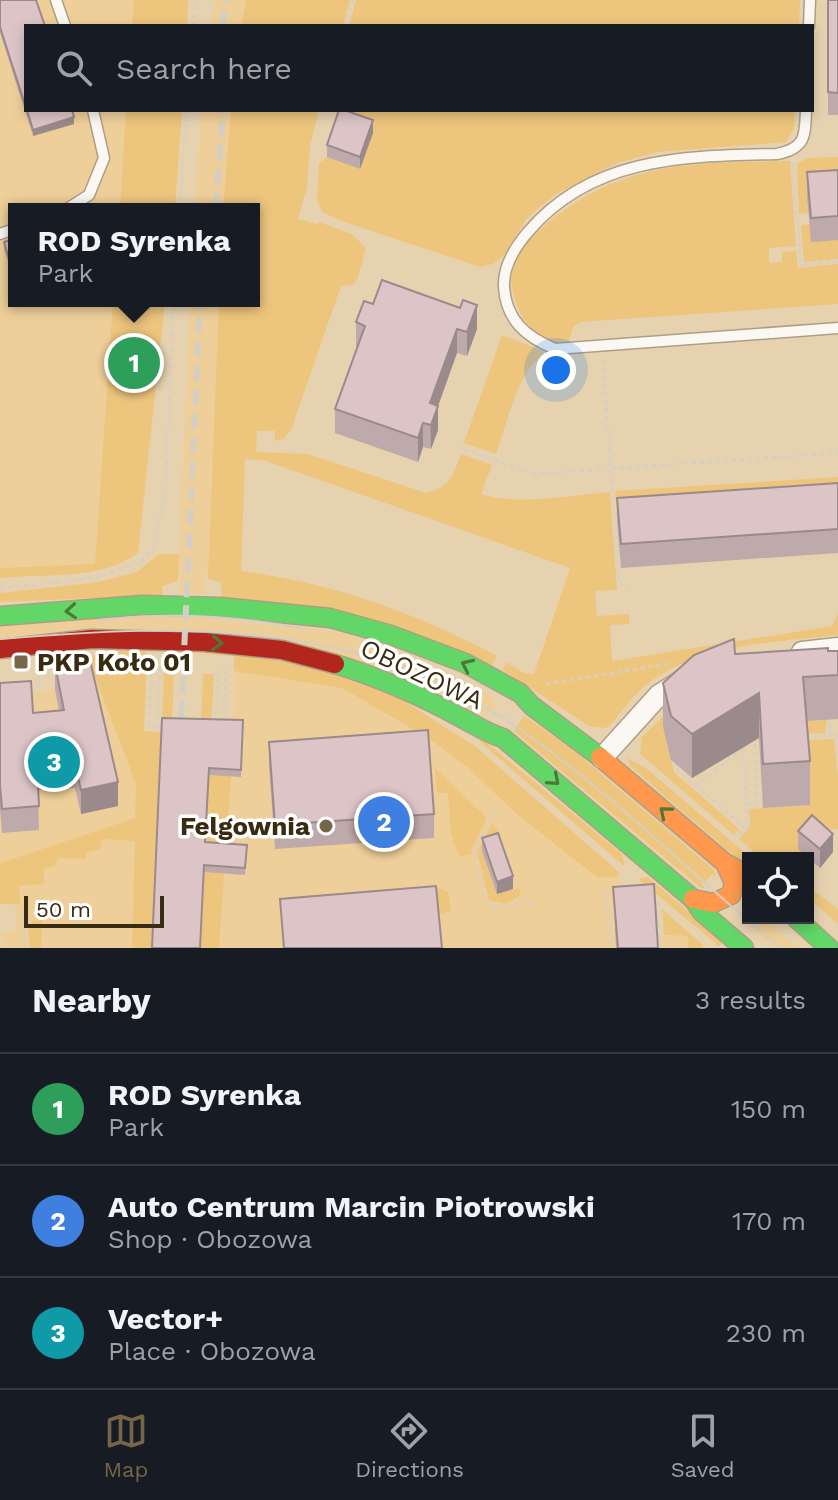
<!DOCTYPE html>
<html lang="en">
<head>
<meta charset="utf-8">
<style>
  body { margin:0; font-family:"Work Sans",sans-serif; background:#242831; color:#f1f3f6 }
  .controls { position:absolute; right:24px; bottom:24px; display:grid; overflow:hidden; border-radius:0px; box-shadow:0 4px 12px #0003 }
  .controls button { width:72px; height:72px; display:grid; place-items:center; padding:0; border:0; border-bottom:2px solid #363941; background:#171b24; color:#f1f3f6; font:40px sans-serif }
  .scale { position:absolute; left:24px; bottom:20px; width:140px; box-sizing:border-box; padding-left:8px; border:4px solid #392b11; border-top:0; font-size:22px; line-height:28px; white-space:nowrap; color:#392b11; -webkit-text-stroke:6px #fff; paint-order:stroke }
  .you { position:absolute; left:556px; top:370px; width:28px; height:28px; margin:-20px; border:6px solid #fff; border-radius:50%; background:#1a73e8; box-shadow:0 0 0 12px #1a73e833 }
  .badge { display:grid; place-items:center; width:52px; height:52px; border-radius:50%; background:#766549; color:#fff; font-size:26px; font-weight:700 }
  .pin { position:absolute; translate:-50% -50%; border:4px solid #fff; box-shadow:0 2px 8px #0006 }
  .popup { position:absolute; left:8px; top:203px; width:252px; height:104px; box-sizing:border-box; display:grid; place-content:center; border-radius:0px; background:#171b24; filter:drop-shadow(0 2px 6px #0005); font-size:26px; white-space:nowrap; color:#9ea1a6 }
  .popup b { font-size:30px; color:#f1f3f6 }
  .popup::after { content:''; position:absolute; left:50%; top:100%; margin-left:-16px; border:16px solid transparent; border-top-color:#171b24 }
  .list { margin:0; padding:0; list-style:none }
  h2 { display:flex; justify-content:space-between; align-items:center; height:104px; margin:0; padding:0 32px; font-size:34px }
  h2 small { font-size:26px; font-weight:400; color:#9ea1a6 }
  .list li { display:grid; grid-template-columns:52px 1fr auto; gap:24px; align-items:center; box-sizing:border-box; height:112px; padding:0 32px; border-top:2px solid #363941 }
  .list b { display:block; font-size:30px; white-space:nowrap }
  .list p { margin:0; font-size:26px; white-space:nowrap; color:#9ea1a6 }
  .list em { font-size:26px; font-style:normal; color:#9ea1a6 }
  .icon { flex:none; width:44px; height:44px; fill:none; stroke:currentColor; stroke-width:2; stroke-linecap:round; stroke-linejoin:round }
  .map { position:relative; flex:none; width:838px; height:948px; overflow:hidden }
  .search { position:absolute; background:#171b24; box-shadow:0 4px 12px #0003; left:24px; right:24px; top:24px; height:88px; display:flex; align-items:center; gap:20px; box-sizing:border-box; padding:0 28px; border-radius:0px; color:#9ea1a6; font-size:30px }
  .sheet { height:440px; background:#171b24 }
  nav { display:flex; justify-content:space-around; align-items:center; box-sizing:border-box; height:112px; border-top:2px solid #363941; background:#171b24; font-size:22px; color:#9ea1a6 }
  nav a { display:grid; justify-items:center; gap:4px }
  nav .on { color:#766549 }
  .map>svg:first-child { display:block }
</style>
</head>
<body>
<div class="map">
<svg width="838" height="948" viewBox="0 0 838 948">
  <rect width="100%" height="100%" fill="#e7d2b0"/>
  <path fill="#efcf99" d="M0,0h134l-2,26h-106v84h100l-6,99h-106v92h99l-18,264 -95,3z
    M215,0h61l-4,26h-61z
    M202,110h59l-9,99h-58z
    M190,301h59l-8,270 -35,-1 -1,24 -25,-1 1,-24 -3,-1z
    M142,611l197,21 89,32 31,14 35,20 2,10 -8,5 -6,-1 -33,-18 -63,-28 -386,-24v-15z
    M234,671l108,17 88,51 211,156 15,39 32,2v11l3,1h-472l14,-199z
    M93,672l44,112 -5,164h-129l-2,-16 15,-2 -2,-26h-14v-210l55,-5z
    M765,919l33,29h-24l-19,-17z"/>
  <path fill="#edc57d" d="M134,0h54l-1,26h-55z
    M246,0h104l-7,26h-102z
    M356,0h444l-1,26h-450z
    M126,110h56l-7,99h-55z
    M231,110h88l-9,36 -3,41 -9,32 19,5 2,-2 33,12 14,14 -9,32 -5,5 -11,1 -50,144 -8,9 -8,2v-10h-18l-1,21 52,2 118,39c22,-4 28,-19 35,-39l31,11 -11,29c36,12 90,1 129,-2l7,98 -22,1 2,25 32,-2v10l-19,1 2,36 220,-35 6,-12v21c-64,8 -139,8 -192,50 -14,12 -25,28 -38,42l-5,1 -14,-2 -86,-56 3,-8 18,11 10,1 36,-106 -304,-107 -21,-2 -4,112c92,12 175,42 256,85l-5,9 -270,-68 -1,-15 -13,-3 11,-278h35v-92h-31z
    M342,110h453l-1,19 -8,13 -128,10 -41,11 -61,31 -29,24 -23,37 -11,9 -13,3 -139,-46 -19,-9 -5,-12 2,-37 8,-6 33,12 13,-36z
    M838,157v37l-30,2 1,17 -10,1 -2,-50 10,-6z
    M790,161l6,85 -27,2v15l13,-1v-10l14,-1 2,17 40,-4v40l-258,18 -7,5 -4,14 -11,3c-29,-12 -41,-28 -46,-58 -4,-21 16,-46 30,-58 77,-68 152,-65 248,-67z
    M810,224l28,16v19l-34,3 -3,-37z
    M113,301h52l-27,252c-38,28 -92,20 -138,25v-10l95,-4z
    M502,335l43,17c-29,22 -37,69 -49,102l-32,-11z
    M838,477v30l-221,15 -2,-31z
    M159,554h20l-1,27 -16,5 1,9 -163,7v-9l98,-11 39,-10z
    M145,649l2,8 -3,74 18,1 -10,216h-20l3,-107 -33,-2 -2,10 -13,3 -1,7 -28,-1 -3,8 -11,3v15l-25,2 1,18h-20v-41l135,-45 1,-34 -43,-112 -3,-16 19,-5z
    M234,653l72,12 90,31 79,50 145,127 -4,4 -18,1 -79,-62 -52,-49 -37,-28 -88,-51 -108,-17z
    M164,672l10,1 -2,50h-10z
    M203,674h11l-3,51h-10z
    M672,707l-9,20 11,45 65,57 -5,6 -94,-81 2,-17z
    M524,716l48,33 142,121 2,7 -4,-3 -10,11 3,3h-4l-187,-157z
    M827,720l-2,13 -29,1v-12z
    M210,735l23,14 -14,199h-18z
    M481,738l141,116 3,13 -146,-126z
    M834,739l4,38v52l-28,2 -9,20 -6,7h-34l-22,-19 11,-13 -1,-17 61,-4 -3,-65z
    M627,758l19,10 105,90h-3v10l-117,-101z
    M435,768l52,50 -16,33 1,3 -13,3 -8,-23 -3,-41h-11z
    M492,823l9,12 -4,10 -15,6 15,43 22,-6 2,7 -15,9 -17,-4 -12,-48z
    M648,877l75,64 -4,5 -81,-67z
    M808,886l30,23v15l-30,-26z
    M442,889l6,3 3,19 -13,4 -23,-25z
    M662,909l41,36v3h-15v-12l-24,-1z
    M42,920l-1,28h-11l-2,-21 4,-6z"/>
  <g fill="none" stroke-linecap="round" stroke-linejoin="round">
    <g stroke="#ae9f84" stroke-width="13">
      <path id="lane" d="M56,0l9,26
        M809,26l1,-26
        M806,110c-1,26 0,38 -29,44 -90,2 -185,2 -249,78 -13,15 -25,34 -24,55 2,33 22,50 51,62l283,-21
        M67,209l22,-14 15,-37 -11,-48
        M0,234l14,-5"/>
    </g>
    <g stroke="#ae9f84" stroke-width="23">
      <path id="street" d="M802,652l36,-4
        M602,758l57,-63 27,-17"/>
    </g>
    <g stroke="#ae9f84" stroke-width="21">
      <path id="fast" d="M0,616l142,-11 79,2 109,11 61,17 74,28 55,30 12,13 68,51
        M335,664c43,13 84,31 123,52 16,8 28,17 45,22l190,161 9,13 42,36
        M796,918l33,30"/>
    </g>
    <g stroke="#ae9f84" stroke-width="21">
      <path id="slow" d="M600,757l125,106 23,13
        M693,899l20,4 18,-8 3,-12 -9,-20"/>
    </g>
    <g stroke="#ae9f84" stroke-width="21">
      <path id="jam" d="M0,649l92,-10 112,3 78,8 53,14"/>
    </g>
    <path stroke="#d6cfc4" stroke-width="3" stroke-dasharray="4 4" stroke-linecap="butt" d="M193,26l3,-26
      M345,26l8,-26
      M792,163l9,102 37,-4
      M180,209l6,-99
      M603,360l16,222 10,9
      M457,447l77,27 304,-21
      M0,589l100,-12 42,-17 12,-14 11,-51 9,-194
      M152,664l-3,63 13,1
      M546,684l127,-21
      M28,687l11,-2 -2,-17
      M830,717v19
      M215,722l4,-56
      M224,722l2,-52
      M157,727l3,-64
      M836,735l2,24
      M806,737l32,-2
      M676,769l69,59
      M696,786l47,-37
      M748,804l9,-1 -3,-66
      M494,811l-20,40 12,51c12,12 24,3 37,-3l10,8
      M734,840l14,-15 -5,-79
      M607,893l3,55
      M658,902l3,46
      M23,914l3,34"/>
    <use href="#lane" stroke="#fbf8f3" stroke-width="10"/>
    <use href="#street" stroke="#fbf8f3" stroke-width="20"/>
    <use href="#fast" stroke="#63d668" stroke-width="18"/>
    <use href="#slow" stroke="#ff974d" stroke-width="18"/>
    <use href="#jam" stroke="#b3261e" stroke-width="18"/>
    <path stroke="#d4cec3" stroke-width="2" d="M98,620c70,-8 138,-5 207,9
      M0,639c196,-16 368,-21 535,101 86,62 163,140 245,208"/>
    <path stroke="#d4cec3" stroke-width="6" stroke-dasharray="16 8" stroke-linecap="butt" d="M222,26l4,-26
      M216,209l7,-99
      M180,741l20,-440"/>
  </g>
  <path fill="#bea9ab" d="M0,0l26,26v84h46l2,14 -41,12 -33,-103z
    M828,0h10v115h-10z
    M373,133l-13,36 -33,-12v-12z
    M838,170v70l-27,2 -4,-46v-24z
    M14,239v43l-10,-33v-7z
    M373,304l104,25 -10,27 -10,-3 -19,53v24l-7,19 -8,-2 -5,15 -83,-29v-24l23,-62 -2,-1v-24z
    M838,483v70l-217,15 -4,-46v-24z
    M828,651h10v68l-31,2 3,40v44l-47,3 -4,-70 -67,40 -21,-18 -8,-33v-44l72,-29z
    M55,665l63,141 -37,8 -6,-26 -37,2 1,40 -37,3 -2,-24v-126l33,30 26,-2 -4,-22z
    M162,718l81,2 -2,57 -32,-2 -4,67 42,3 -2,30 -41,-3z
    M269,742l165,72v24l-159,11 -6,-83z
    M798,831l35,21 -13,16 -22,-19z
    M482,838l31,51 -16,5 -15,-43z
    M613,887l45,61h-42z"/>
  <path fill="#9b8a8b" d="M74,117v7l-41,12v-6z
    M373,120v13l-13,36v-12z
    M477,305v24l-10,27v-24z
    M457,329v24l-19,53v24l-7,19 -1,-46z
    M423,423v24l-5,15v-24z
    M759,693v45l-67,40v-44z
    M118,782v24l-37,8v-24z
    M833,834v18l-13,16v-19z
    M513,876v13l-16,5v-12z"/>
  <path fill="#ddc5c7" stroke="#9b8a8b" stroke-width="2" d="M0,0h36l9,26h-19v82l-26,-81z
    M828,0h10v93l-10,-1z
    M27,110h45l2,7 -41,13z
    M339,110h5l29,10 -13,37 -33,-12z
    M838,170v46l-27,2 -4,-46z
    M14,239v37l-10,-34z
    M382,280l78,28 3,-8 14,5 -10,27 -10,-3 -27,74 8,3 -7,19 -8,-2 -5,15 -83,-29 30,-83 -9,-4 8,-21 9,3z
    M838,483v46l-217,15 -4,-46z
    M734,639l1,15 93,-6v3h10v24l-35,2 7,84 -47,3 -4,-71 -67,41 -21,-18 -8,-33 31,-28z
    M89,656l29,126 -37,8 -6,-26 -38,2 2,40 -37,3 -2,-24v-102l31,-2 2,32 31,-3 -9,-45z
    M162,718l81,2 -2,50 -32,-2 -4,74 42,3 -2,23 -41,-3 -4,83h-48z
    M428,730l6,84 -159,11 -6,-83z
    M812,815l21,19 -13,15 -22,-18z
    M498,833l15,43 -16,6 -15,-44z
    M654,884l4,64h-40l-5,-61z
    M436,886l6,62h-158l-4,-49z"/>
  <defs><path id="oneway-chevron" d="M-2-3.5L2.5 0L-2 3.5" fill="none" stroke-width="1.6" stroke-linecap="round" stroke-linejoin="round" transform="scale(2)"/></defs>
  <g stroke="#4c7838">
    <use href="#oneway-chevron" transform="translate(71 611) rotate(176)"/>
    <use href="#oneway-chevron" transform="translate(217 643) rotate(3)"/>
    <use href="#oneway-chevron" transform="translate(467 665) rotate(-155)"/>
    <use href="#oneway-chevron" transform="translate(554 780) rotate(41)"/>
    <use href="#oneway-chevron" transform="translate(665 812) rotate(-140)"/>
  </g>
  <g fill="#766549" stroke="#fff" stroke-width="3">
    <rect x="13" y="654" width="16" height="16" rx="4"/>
    <circle cx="326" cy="826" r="8"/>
  </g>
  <g text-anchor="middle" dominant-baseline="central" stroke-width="7" stroke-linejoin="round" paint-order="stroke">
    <g font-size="26" font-weight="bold" fill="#392b11" stroke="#fff" text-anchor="start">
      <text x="37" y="662">PKP Koło 01</text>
      <text x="310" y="826" text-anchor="end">Felgownia</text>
    </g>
    <g font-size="26" fill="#392b11" stroke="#fff">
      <text transform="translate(422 674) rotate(25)">OBOZOWA</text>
    </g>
  </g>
</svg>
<div class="controls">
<button><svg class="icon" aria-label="locate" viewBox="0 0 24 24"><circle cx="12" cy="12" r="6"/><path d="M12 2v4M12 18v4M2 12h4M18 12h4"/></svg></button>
</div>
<div class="scale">50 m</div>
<div class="you"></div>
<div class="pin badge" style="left:134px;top:363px;background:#2e9e5b">1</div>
<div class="popup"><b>ROD Syrenka</b>Park</div>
<div class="pin badge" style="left:384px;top:822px;background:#3f7fe0">2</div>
<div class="pin badge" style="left:54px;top:762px;background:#0f9aa8">3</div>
<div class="search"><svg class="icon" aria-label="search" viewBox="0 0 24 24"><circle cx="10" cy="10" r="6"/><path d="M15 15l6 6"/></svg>Search here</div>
</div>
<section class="sheet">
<h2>Nearby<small>3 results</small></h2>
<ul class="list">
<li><span class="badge" style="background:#2e9e5b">1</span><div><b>ROD Syrenka</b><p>Park</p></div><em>150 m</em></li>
<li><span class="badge" style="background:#3f7fe0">2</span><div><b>Auto Centrum Marcin Piotrowski</b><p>Shop · Obozowa</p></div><em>170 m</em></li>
<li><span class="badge" style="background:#0f9aa8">3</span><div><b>Vector+</b><p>Place · Obozowa</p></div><em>230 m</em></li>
</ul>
</section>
<nav>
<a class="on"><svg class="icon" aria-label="map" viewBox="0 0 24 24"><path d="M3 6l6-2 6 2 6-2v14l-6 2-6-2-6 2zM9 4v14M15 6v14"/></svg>Map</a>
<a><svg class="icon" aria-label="directions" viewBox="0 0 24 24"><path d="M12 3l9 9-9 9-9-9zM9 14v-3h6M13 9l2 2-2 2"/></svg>Directions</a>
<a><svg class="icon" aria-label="saved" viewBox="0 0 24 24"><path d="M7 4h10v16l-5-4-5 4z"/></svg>Saved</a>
</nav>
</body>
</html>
